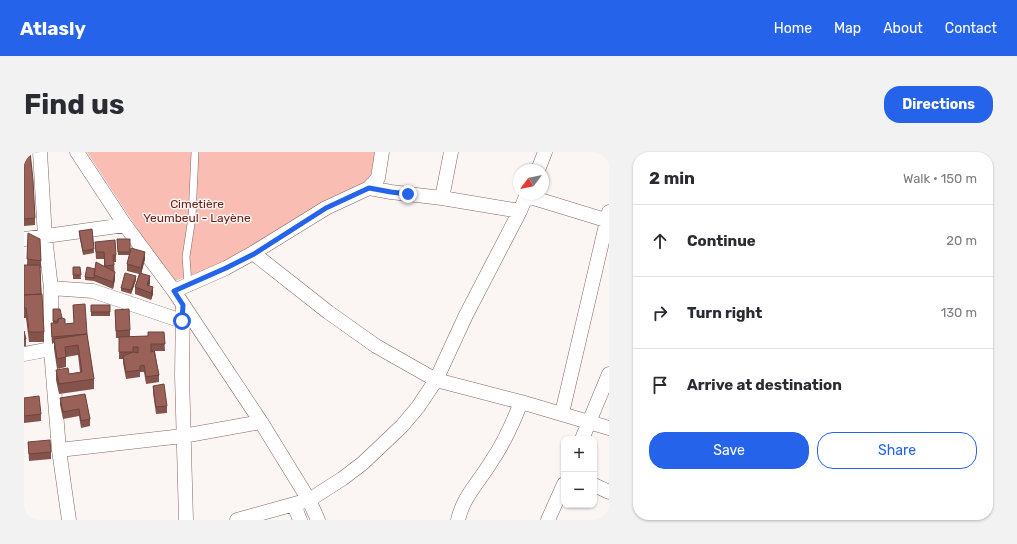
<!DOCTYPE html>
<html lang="en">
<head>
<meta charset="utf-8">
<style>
  body { margin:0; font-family:Rubik,sans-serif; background:#f2f2f3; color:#2b2b33 }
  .controls { position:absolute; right:12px; bottom:12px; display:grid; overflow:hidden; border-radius:8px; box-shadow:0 1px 3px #0004 }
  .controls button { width:36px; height:36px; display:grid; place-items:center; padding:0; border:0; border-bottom:1px solid #e1e1e2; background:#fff; color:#2b2b33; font:20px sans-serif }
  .compass { position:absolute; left:489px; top:12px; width:36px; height:36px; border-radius:50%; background:#fff; box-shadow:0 1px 3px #0004; rotate:238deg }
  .stop { position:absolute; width:12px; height:12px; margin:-9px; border:3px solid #2563eb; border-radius:50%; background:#fff }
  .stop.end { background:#2563eb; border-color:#fff; box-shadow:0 1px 4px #0008 }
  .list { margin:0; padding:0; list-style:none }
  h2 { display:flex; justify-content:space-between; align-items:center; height:52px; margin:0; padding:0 16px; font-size:17px }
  h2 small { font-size:13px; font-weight:400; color:#7c7c81 }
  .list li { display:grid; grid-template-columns:26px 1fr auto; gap:12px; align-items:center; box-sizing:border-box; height:72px; padding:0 16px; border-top:1px solid #e1e1e2 }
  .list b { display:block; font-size:15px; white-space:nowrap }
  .list em { font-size:13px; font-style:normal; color:#7c7c81 }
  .actions { display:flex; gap:8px; padding:12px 16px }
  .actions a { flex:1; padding:9px 0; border:1px solid #2563eb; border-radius:16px; text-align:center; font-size:14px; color:#2563eb }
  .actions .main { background:#2563eb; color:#fff }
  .icon { flex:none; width:22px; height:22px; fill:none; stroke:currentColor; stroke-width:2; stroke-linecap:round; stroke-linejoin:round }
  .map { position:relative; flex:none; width:585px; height:368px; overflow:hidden; border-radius:16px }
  header { display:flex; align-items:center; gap:24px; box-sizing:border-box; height:56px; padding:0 20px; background:#2563eb; color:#fff }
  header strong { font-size:19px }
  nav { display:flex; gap:22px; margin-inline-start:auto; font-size:14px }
  .intro { display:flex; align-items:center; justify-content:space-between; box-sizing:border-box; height:96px; padding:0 24px }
  h1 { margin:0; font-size:28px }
  .button { padding:10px 18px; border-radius:16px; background:#2563eb; color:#fff; font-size:14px; font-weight:700 }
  main { display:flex; gap:24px; padding:0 24px }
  aside { flex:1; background:#fff; border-radius:16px; box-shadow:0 1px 3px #0004 }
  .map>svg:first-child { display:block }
</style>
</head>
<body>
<header>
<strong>Atlasly</strong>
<nav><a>Home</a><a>Map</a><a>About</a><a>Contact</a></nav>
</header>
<div class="intro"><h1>Find us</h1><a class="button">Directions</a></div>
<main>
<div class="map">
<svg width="585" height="368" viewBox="0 0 585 368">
  <rect width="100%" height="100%" fill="#fbf5f4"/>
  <path fill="#fabdb3" d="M63,0h289l-5,32 -118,69 -81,29z"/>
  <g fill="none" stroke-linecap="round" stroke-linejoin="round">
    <g stroke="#816864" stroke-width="8">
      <path id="service" d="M164,132l-2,-27 6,-40 3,-65"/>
    </g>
    <g stroke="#816864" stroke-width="15">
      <path id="minor" d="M16,0l5,85 6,51v61l8,101 10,70
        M53,0l48,73 49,66 87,131 48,78 9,20
        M514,18l7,-18
        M345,36l22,4 51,6 78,13
        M503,44l82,25
        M418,46l9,-46
        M0,87l101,-14
        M229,101l75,59 48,34 60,34 85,22 88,26
        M27,136l42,3 89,30
        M150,139l52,-23 27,-15 73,-45 43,-20 9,-10 4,-26
        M159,153l-1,70 4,145
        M0,202l27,-5
        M538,261l47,-201
        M558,287l27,-65
        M35,298l124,-14 78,-14
        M570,333l15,7
        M270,353l6,15
        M213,368l72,-20 33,-21 21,-16 39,-37 16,-19 18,-27 30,-65 54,-104 7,-17
        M434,368c5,-23 21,-38 33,-58 13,-19 22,-39 30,-60
        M524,368l16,-36"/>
    </g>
    <use href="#service" stroke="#fff" stroke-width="7"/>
    <use href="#minor" stroke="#fff" stroke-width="14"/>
  </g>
  <path fill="#84534c" d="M0,0l6,4 5,62v7l-11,1z
    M68,77l2,24 -11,2 -4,-21v-3z
    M4,81l13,28v7h-1l4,64v10h-15l-3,-24h-2v-53h3z
    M93,87h13v14l15,6 -4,14 9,10 -1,3 4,8 -2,6 -16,-6v-7l4,-13 -12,-3v-7l3,-9h-12z
    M71,90l21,13v7h-2l1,17 -2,10 -19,-8 -9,-1v-3l10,-8 9,-3v-7h-8z
    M49,115h7l1,12h-8z
    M112,128l-5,14 -10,-3v-3z
    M49,153l14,29 7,45v10l-35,5 -3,-14v-10l13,4 11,-2 -2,-17 -12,2v10l-9,2 -3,-20v-6l-2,1 -1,-14v-7h2v-14l9,9 3,6 9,-1z
    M67,153h19v11h-19z
    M91,158l15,20v7l18,-1 16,-4 1,19h-10l4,24v7l-13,2 -2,-12h-4v5l-14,2 -3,-16v-4h-4v-21h-3z
    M0,179l2,8v7h-2z
    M129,234l14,20v7l-11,1 -3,-21z
    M61,242l5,25v7l-9,2 -2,-12 -16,3 -3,-14v-7z
    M0,243v3l17,16v7l-17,2z
    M4,290l23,10v7l-22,2z"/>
  <path fill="#6b443e" d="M121,100v7l-4,16v-7z
    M91,120v7l-2,10v-7z
    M112,124v4l-5,14v-4z
    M126,124v7l-3,9v-7z
    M129,135v7l-2,6v-7z"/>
  <path fill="#996158" stroke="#6b443e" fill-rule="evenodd" d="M0,0h6l3,28 2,38 -11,1v-66h3h-3z
    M68,77l2,20 -11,2 -4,-20z
    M4,81l12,6 1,22 -14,-2z
    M93,87h13v13h-12z
    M91,88l1,15h-3l1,10 -9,1 -1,-14h-8l-1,-10z
    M107,96l14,4 -4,16 -14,-4z
    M72,110l19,10 -2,10 -19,-7z
    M0,113h16l1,29 -17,1z
    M49,115h7l1,8h-8z
    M63,115l8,2 -1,9 -9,-1z
    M101,121l11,3 -5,14 -10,-2z
    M116,121l10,3 -3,9 6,2 -2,6 -16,-6z
    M18,142l2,38h-15l-3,-24h-2v-13z
    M61,152l2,30 -35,3 -1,-14h7v-4l4,-1 3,1v5l9,-1 -1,-18z
    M67,153h19v7h-19z
    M29,157h7l2,9 -4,1v2h-5z
    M105,157l1,21 -14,1 -1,-21z
    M0,179l2,8h-2z
    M124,180h16l1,12h-14v8l3,-1 5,24 -13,2 -2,-12 -4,1v4l-14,2 -3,-16 10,-4h-14v-15l29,-1zM109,195h5v6l-5,-1z
    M63,182l7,45 -35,5 -3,-14 12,-2 1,6 13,-2 -4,-27 -13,2 1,10 -9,2 -3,-20z
    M140,232l3,22 -11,1 -3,-21z
    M61,242l5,25 -9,2 -2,-12 -16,3 -3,-14z
    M15,244l2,18 -17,2v-18z
    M26,288l1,12 -22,2 -1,-12z"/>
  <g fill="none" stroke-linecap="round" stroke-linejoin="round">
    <path stroke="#2563eb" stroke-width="5" d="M158,169l1,-16 -9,-14 52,-23 28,-14 72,-46 43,-20 22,4 17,2"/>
  </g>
  <g text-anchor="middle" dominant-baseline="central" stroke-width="3" stroke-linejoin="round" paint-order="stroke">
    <g font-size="12" fill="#6a211a" stroke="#fbf5f4">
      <text x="173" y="52">Cimetière<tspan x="173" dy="14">Yeumbeul - Layène</tspan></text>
    </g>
  </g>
</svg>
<div class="controls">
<button>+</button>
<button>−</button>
</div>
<svg class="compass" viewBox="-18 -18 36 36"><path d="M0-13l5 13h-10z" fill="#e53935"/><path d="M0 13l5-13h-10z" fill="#7c7c81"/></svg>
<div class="stop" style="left:158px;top:169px"></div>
<div class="stop end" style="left:384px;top:42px"></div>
</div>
<aside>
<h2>2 min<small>Walk · 150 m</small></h2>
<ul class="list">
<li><svg class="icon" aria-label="ahead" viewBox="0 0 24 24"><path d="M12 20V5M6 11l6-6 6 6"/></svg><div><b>Continue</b></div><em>20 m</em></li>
<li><svg class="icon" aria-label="right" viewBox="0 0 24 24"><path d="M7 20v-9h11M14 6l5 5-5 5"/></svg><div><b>Turn right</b></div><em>130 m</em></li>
<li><svg class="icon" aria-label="arrive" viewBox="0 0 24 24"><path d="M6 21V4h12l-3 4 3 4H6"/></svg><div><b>Arrive at destination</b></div></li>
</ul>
<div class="actions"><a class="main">Save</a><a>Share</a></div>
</aside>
</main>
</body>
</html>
